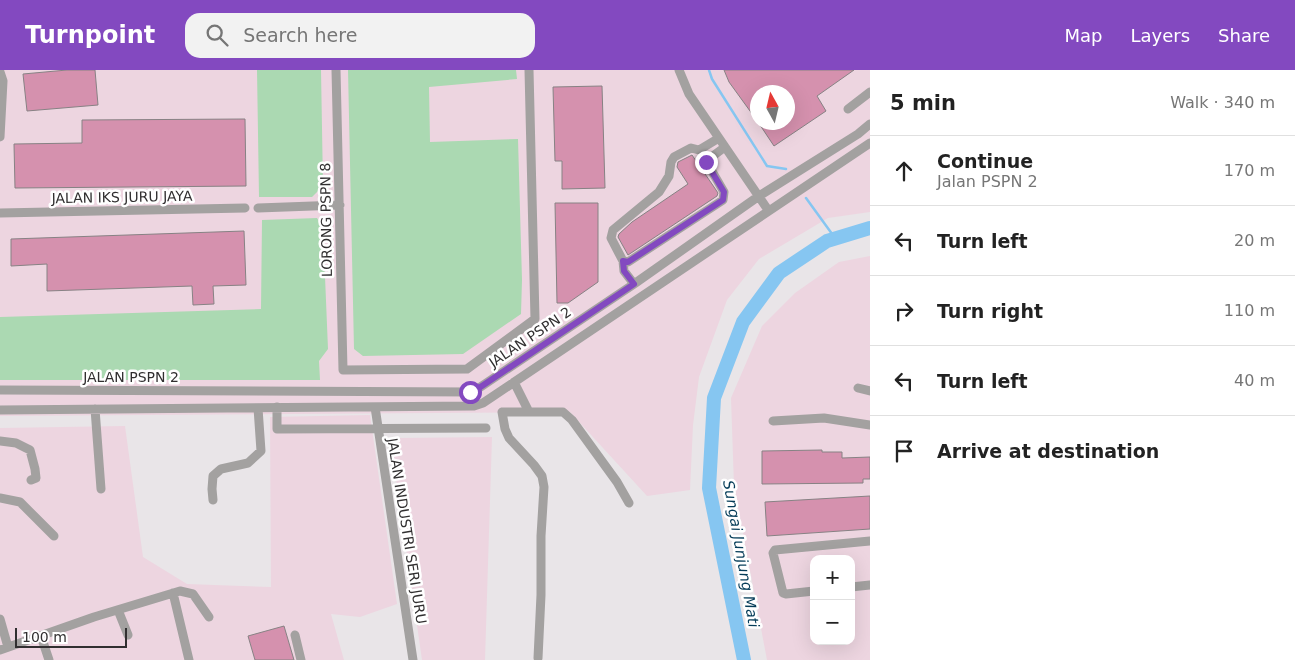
<!DOCTYPE html>
<html lang="en">
<head>
<meta charset="utf-8">
<style>
  body { margin:0; font-family:"DejaVu Sans",sans-serif; background:#f2f2f2; color:#222 }
  .controls { position:absolute; right:15px; bottom:15px; display:grid; overflow:hidden; border-radius:10px; box-shadow:0 5px 20px #0002 }
  .controls button { width:45px; height:45px; display:grid; place-items:center; padding:0; border:0; border-bottom:1px solid #e0e0e0; background:#fff; color:#222; font:25px sans-serif }
  .compass { position:absolute; left:750px; top:15px; width:45px; height:45px; border-radius:50%; background:#fff; box-shadow:0 5px 20px #0002; rotate:352deg }
  .scale { position:absolute; left:15px; bottom:12px; width:112px; box-sizing:border-box; padding-left:5px; border:2px solid #312f30; border-top:0; font-size:14px; line-height:18px; white-space:nowrap; color:#312f30; -webkit-text-stroke:4px #fff; paint-order:stroke }
  .stop { position:absolute; width:15px; height:15px; margin:-11px; border:4px solid #8349c0; border-radius:50%; background:#fff }
  .stop.end { background:#8349c0; border-color:#fff; box-shadow:0 1px 5px #0008 }
  .list { margin:0; padding:0; list-style:none }
  h2 { display:flex; justify-content:space-between; align-items:center; height:65px; margin:0; padding:0 20px; font-size:21px }
  h2 small { font-size:16px; font-weight:400; color:#767676 }
  .list li { display:grid; grid-template-columns:32px 1fr auto; gap:15px; align-items:center; box-sizing:border-box; height:70px; padding:0 20px; border-top:1px solid #e0e0e0 }
  .list b { display:block; font-size:19px; white-space:nowrap }
  .list p { margin:0; font-size:16px; white-space:nowrap; color:#767676 }
  .list em { font-size:16px; font-style:normal; color:#767676 }
  .icon { flex:none; width:28px; height:28px; fill:none; stroke:currentColor; stroke-width:2; stroke-linecap:round; stroke-linejoin:round }
  .map { position:relative; flex:none; width:870px; height:590px; overflow:hidden }
  header { display:flex; align-items:center; gap:30px; box-sizing:border-box; height:70px; padding:0 25px; background:#8349c0; color:#fff }
  header strong { font-size:24px }
  nav { display:flex; gap:28px; margin-inline-start:auto; font-size:18px }
  .search { width:350px; height:45px; background:#f2f2f2; display:flex; align-items:center; gap:12px; box-sizing:border-box; padding:0 18px; border-radius:15px; color:#767676; font-size:19px }
  main { display:flex }
  aside { flex:1; background:#fff }
  .map>svg:first-child { display:block }
</style>
</head>
<body>
<header>
<strong>Turnpoint</strong>
<div class="search"><svg class="icon" aria-label="search" viewBox="0 0 24 24"><circle cx="10" cy="10" r="6"/><path d="M15 15l6 6"/></svg>Search here</div>
<nav><a>Map</a><a>Layers</a><a>Share</a></nav>
</header>
<main>
<div class="map">
<svg width="870" height="590" viewBox="0 0 870 590">
  <rect width="100%" height="100%" fill="#e9e5e8"/>
  <path fill="#edd5e0" fill-rule="evenodd" d="M0,0h870v142l-42,6 -69,41 -32,41 -28,77 -6,48 -3,65 -43,6 -77,-84 -570,4zM758,22h30v30h-30z
    M870,186v404h-103l-33,-174 -3,-88 31,-72 33,-33 44,-31zM814,489h37v82h-37z
    M370,345l27,189 -37,13 -29,-3 13,46h-344v-232l125,-2 18,131 44,27 84,3 -1,-170z
    M492,367l-7,223h-63l-31,-217 7,-5z"/>
  <path fill="#abd9b2" d="M257,0h64l2,116 -11,11h-53z
    M348,0h168l1,9 -88,8 1,55 88,-3 4,141 -1,34 -58,40 -100,2 -9,-7z
    M317,148l6,10 5,121 -9,12 1,19h-320v-63l261,-8 1,-89z"/>
  <g fill="none" stroke-linecap="round" stroke-linejoin="round">
    <path stroke="#86c6f1" stroke-width="2.5" d="M709,0l3,9 55,87 19,3
      M806,128l29,40"/>
    <path stroke="#86c6f1" stroke-width="14" d="M744,590l-35,-172 5,-90 29,-76 36,-49 48,-32 43,-13"/>
  </g>
  <path fill="#d591ae" stroke="#878284" d="M67,0h28l3,35 -71,6 -4,-37z
    M724,0h130l-37,26 9,15 -52,35 -16,-24h30v-30h-30v30l-29,-40z
    M602,16l3,102 -43,1v-28h-7l-2,-74z
    M245,49l1,67 -231,2 -1,-44 68,-1v-23z
    M692,85l22,32 4,6 -1,3 -89,59 -10,-18 1,-3 13,-12 56,-38 -11,-17 1,-5z
    M555,133h43v79l-30,21h-11z
    M244,161l2,54 -33,1 1,18 -21,1 -1,-19 -145,5v-27l-36,2v-27z
    M822,380v2h20v6l28,-1v22h-7v4l-101,1v-33z
    M870,426v33l-103,7 -2,-34z
    M284,556l10,34h-39l-7,-24z"/>
  <g fill="none" stroke-linecap="round" stroke-linejoin="round">
    <path stroke="#a3a1a0" stroke-width="9" d="M336,0l7,300 124,-1 68,-50 -6,-249
      M679,0l10,24 79,116
      M0,2l3,9 -3,56
      M848,39l22,-17
      M719,68l-20,12 -8,-2 -17,9 -3,5 -2,14 -10,16 -46,38 -2,8 12,23 5,1 95,-62 1,-8 -18,-31 19,-14
      M258,138l82,-3
      M0,143l245,-5
      M623,191l1,10 10,13
      M514,312l15,30
      M858,318l12,3
      M0,320l473,2 161,-108 125,-88 99,-62 12,-10
      M277,337v22l209,-1
      M375,337l38,253
      M95,339l6,80
      M0,340l474,-4 9,-3 387,-260
      M773,351l51,-3 46,7
      M0,371l16,2 14,7 5,19 1,9 -5,2
      M0,428l20,4 34,34
      M213,430l-1,-11 1,-13 8,-7 27,-6 13,-12 -3,-43
      M851,517l19,-2
      M814,521l-28,3 -3,-1 -10,-40 2,-3 95,-9
      M173,523l16,67
      M118,540l10,25
      M0,549l8,28
      M295,565l6,25
      M41,566l8,24
      M0,580l94,-33 86,-26 13,3 16,23
      M538,588l3,-63v-59l3,-49 -2,-11 -8,-11 -25,-27 -4,-9 -3,-17h61l9,8 45,62 12,21"/>
  </g>
  <g fill="none" stroke-linecap="round" stroke-linejoin="round">
    <path stroke="#8349c0" stroke-width="6" d="M470,322l6,-2 158,-106 -10,-13 -1,-10 5,1 95,-62 1,-8 -18,-30"/>
  </g>
  <g text-anchor="middle" dominant-baseline="central" stroke-width="5" stroke-linejoin="round" paint-order="stroke">
    <g font-size="14" fill="#312f30" stroke="#fff">
      <text transform="translate(122 127) rotate(-1)">JALAN IKS JURU JAYA</text>
      <text transform="translate(326 150) rotate(-91)">LORONG PSPN 8</text>
      <text transform="translate(530 267) rotate(-34)">JALAN PSPN 2</text>
      <text x="131" y="307">JALAN PSPN 2</text>
      <text transform="translate(407 461) rotate(81)">JALAN INDUSTRI SERI JURU</text>
    </g>
    <g font-size="15" font-style="italic" fill="#053c58" stroke="#fff">
      <text transform="translate(741 484) rotate(80)">Sungai Junjung Mati</text>
    </g>
  </g>
</svg>
<div class="controls">
<button>+</button>
<button>−</button>
</div>
<svg class="compass" viewBox="-18 -18 36 36"><path d="M0-13l5 13h-10z" fill="#e53935"/><path d="M0 13l5-13h-10z" fill="#767676"/></svg>
<div class="scale">100 m</div>
<div class="stop" style="left:470px;top:322px"></div>
<div class="stop end" style="left:706px;top:92px"></div>
</div>
<aside>
<h2>5 min<small>Walk · 340 m</small></h2>
<ul class="list">
<li><svg class="icon" aria-label="ahead" viewBox="0 0 24 24"><path d="M12 20V5M6 11l6-6 6 6"/></svg><div><b>Continue</b><p>Jalan PSPN 2</p></div><em>170 m</em></li>
<li><svg class="icon" aria-label="left" viewBox="0 0 24 24"><path d="M17 20v-9H6M10 6l-5 5 5 5"/></svg><div><b>Turn left</b></div><em>20 m</em></li>
<li><svg class="icon" aria-label="right" viewBox="0 0 24 24"><path d="M7 20v-9h11M14 6l5 5-5 5"/></svg><div><b>Turn right</b></div><em>110 m</em></li>
<li><svg class="icon" aria-label="left" viewBox="0 0 24 24"><path d="M17 20v-9H6M10 6l-5 5 5 5"/></svg><div><b>Turn left</b></div><em>40 m</em></li>
<li><svg class="icon" aria-label="arrive" viewBox="0 0 24 24"><path d="M6 21V4h12l-3 4 3 4H6"/></svg><div><b>Arrive at destination</b></div></li>
</ul>
</aside>
</main>
</body>
</html>
